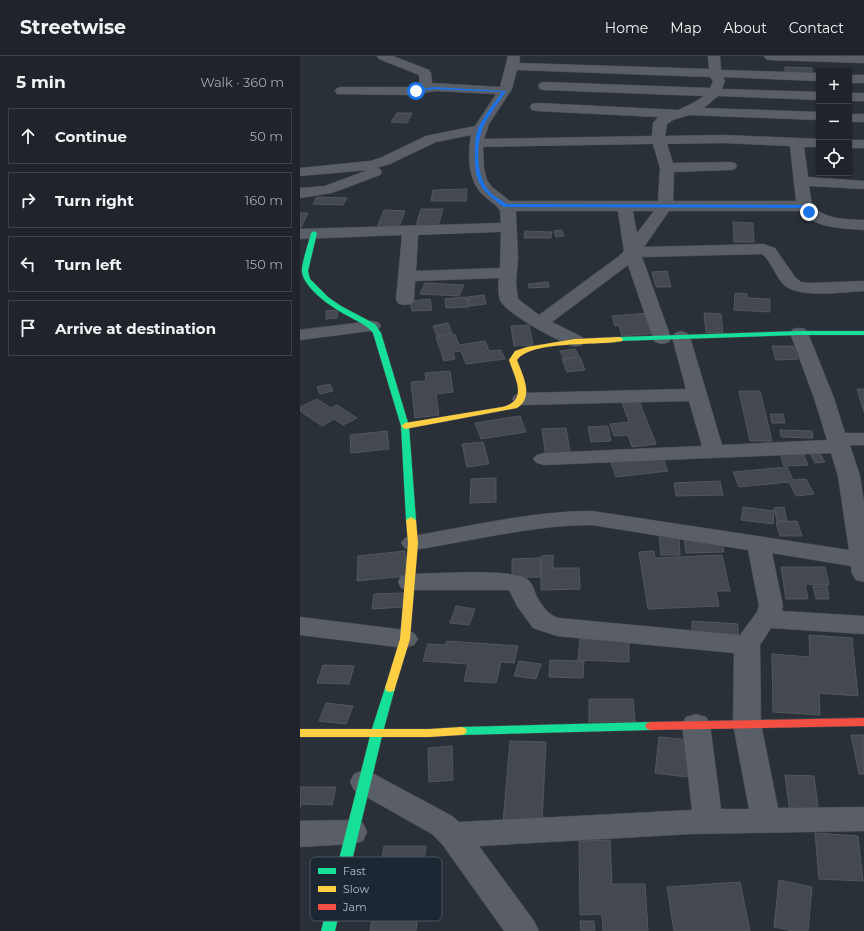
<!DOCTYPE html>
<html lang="en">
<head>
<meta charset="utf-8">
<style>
  body { margin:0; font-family:Montserrat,sans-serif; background:#282c32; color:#f1f3f6 }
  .controls { position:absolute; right:12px; top:12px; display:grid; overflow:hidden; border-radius:0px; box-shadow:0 1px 3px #0004 }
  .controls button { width:36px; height:36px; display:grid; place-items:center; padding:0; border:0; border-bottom:1px solid #3d4147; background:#20242a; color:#f1f3f6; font:20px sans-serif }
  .stop { position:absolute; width:12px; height:12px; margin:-9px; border:3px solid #1a73e8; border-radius:50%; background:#fff }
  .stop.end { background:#1a73e8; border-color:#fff; box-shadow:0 1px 4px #0008 }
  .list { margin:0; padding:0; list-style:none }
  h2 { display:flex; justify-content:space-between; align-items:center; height:52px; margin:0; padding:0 16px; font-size:17px }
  h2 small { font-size:13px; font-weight:400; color:#a2a4a8 }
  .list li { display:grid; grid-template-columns:26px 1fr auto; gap:12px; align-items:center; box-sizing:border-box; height:56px; margin:0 8px 8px; padding:0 8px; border:1px solid #3d4147; border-radius:0px }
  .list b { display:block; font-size:15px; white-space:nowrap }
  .list em { font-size:13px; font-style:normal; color:#a2a4a8 }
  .icon { flex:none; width:22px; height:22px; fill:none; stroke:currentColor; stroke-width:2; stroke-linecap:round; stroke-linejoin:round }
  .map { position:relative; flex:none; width:564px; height:875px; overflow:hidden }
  header { display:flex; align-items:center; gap:24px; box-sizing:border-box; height:56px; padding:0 20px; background:#20242a; border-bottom:1px solid #3d4147 }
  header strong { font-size:19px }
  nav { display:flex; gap:22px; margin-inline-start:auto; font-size:14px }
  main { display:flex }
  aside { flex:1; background:#20242a }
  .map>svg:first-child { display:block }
</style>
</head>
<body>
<header>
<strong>Streetwise</strong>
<nav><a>Home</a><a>Map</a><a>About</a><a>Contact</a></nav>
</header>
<main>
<aside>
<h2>5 min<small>Walk · 360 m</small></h2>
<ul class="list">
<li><svg class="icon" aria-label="ahead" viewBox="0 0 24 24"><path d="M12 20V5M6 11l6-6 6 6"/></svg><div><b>Continue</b></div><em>50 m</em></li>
<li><svg class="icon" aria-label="right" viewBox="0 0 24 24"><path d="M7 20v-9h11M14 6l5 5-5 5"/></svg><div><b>Turn right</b></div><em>160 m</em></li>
<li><svg class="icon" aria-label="left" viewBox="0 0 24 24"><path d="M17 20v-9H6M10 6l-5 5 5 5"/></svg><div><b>Turn left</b></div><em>150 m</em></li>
<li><svg class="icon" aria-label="arrive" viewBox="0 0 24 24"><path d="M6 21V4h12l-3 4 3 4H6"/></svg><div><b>Arrive at destination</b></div></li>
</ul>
</aside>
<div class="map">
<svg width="564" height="875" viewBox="0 0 564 875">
  <rect width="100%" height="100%" fill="#2a3038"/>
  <path fill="#444950" stroke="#52575f" d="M485,11l27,1v6l-27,1z
    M97,57h15l-5,10 -16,-1z
    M167,133l-1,12h-35l2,-11z
    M17,141l30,1 -4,7 -30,-1z
    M121,153h22l-5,17h-22z
    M84,154l21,1 -6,16h-22z
    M0,157h8l-8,17z
    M433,166l20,1 1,19h-20z
    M262,174l2,6 -8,1 -2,-6z
    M225,175l27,1 -1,6h-27z
    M367,215l4,16h-15l-4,-15z
    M248,226l1,5 -20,1 -1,-4z
    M125,227l39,2 -5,11 -39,-2z
    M435,237l12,1v4l23,1v13l-36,-2z
    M184,239l2,9 -16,2 -2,-9z
    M167,241l2,10 -23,1 -1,-9z
    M130,243l2,11 -20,1 -2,-10z
    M38,254l-1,8 -11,1v-8z
    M348,257l8,20 -34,3 -3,-11 -4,1 -3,-10z
    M404,257l17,1 2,19h-17z
    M148,267l4,10 -15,3 -4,-10z
    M229,269l4,20 -19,1 -3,-20z
    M155,278l4,11 26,-4 4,10 12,-1 4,9 -39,5 -5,-13 -8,1 2,7 -11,2 -8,-24z
    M472,290h21l5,13 -22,1z
    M275,293l4,7 -15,3 -4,-8z
    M280,301l5,13 -18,2 -5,-13z
    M150,315l3,21 -17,2 3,21 -24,3 -4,-36 15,-1 -1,-8z
    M30,328l3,7 -13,3 -3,-7z
    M557,333h7v23z
    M439,335h21l12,50h-22z
    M338,342l18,46 -24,3 -4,-12 -14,1 -4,-12 19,-2 -8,-22z
    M17,343l14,9 6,-3 20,13 -14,7 -9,-6 -12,7 -22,-15v-4z
    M470,358h13l2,9h-13z
    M220,360l6,16 -45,7 -6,-16z
    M308,370l3,15 -20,1 -3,-15z
    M266,372l5,29 -25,2 -4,-30z
    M480,374l32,1 1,7 -32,-1z
    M87,375l2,18 -38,4 -1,-18z
    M183,386l6,22 -22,3 -5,-23z
    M502,394l6,15 -24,1 -5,-15z
    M518,394l7,12 -10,1 -6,-12z
    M362,400l6,15 -52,6 -5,-14z
    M487,411l6,13 13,-1 8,15 -18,2 -7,-14 -50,5 -6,-15z
    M196,422v24l-26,1 1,-24z
    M420,425l3,14 -47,1 -2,-13z
    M443,451l31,4 -1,13 -32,-4z
    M484,451l3,14h-10l-3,-13z
    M497,465l5,15h-22l-4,-14z
    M359,480h20l1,19h-19z
    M384,481h6l1,5h31l2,10 -38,1z
    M105,495l1,25 -49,5 1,-25z
    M354,495l1,7 67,-3 8,36h-14l3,15 -71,3 -9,-57z
    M253,499v13h26l1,21 -39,1v-34z
    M240,502l1,19 -29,1v-19z
    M481,511h44l4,18 -24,-1 3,15h-22z
    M513,530h14l2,13h-13z
    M104,537l-1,14 -31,2 2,-15z
    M156,550l19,3 -6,16 -19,-2z
    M392,565l46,3v16l-46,-3z
    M509,579l43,3 6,58 -39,-3 1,22 -47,-3 -1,-58 38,3z
    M280,583l49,2v21l-51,-2z
    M147,585l71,5 -4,17 -13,-1 -5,21 -32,-2 4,-17 -45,-3 5,-17 17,1z
    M250,604l34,1 -1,17 -34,-1z
    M219,605l22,3 -5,15 -22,-3z
    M23,609l31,1 -5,18 -32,-1z
    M289,643h44l2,23h-46z
    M26,647l27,3 -7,18 -27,-3z
    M551,679h13v39h-5z
    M359,681l32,3 -4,37 -32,-4z
    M210,685l36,1 -4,81h-39z
    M152,690l1,34 -24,2 -1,-34z
    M485,719l29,1 5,38 -29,-1z
    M0,731h36l-4,18 -31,-1 -1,4z
    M515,777l43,3 5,45 -44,-2z
    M310,784l2,44h33l3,47h-45l-1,-17 -22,1 -1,-74z
    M84,790h42l-10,85h-46z
    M479,824l33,7 -4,44h-15l-19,-4z
    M440,826l10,49h-76l-7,-44z
    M280,865h14l1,10h-14z"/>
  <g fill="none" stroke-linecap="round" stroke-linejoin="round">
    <g stroke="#484c53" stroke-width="1">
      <path id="street" d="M77,0h16l36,14 2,3 1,10 68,4 8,-31h12l-1,7 190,6 -1,-13h12l1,14 98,3v8l-96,-4 2,4 -3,8 97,3v8l-101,-4 -14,12 115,4v8l-130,-5 -16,5 -6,4 -2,12 59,-1 95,4v8h-15l4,30 56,4v8l-55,-3 3,19c13,15 33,14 52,15v10c-22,-2 -48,-1 -64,-19h-131l-25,36 119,-3 12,4 20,29 6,5 9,1 54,-2v10c-20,1 -67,8 -81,-7 -8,-9 -12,-23 -21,-30l-120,3 29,81 -2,4 -7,2 -7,-2 -2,-4 -25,-73 -76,57 30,15 2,4 -2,4c-5,1 -8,2 -12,0 -14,-5 -65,-32 -70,-45 -2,-6 -2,-16 -1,-22l-84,3 -1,19 -3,4 -6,1 -6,-1 -3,-4 6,-65 -102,4v-10l201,-6 -1,-13c-6,-7 -13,-11 -19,-17 -14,-16 -13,-39 -10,-58l-35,7 -46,22 -14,4 4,1 2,3 -2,3 -48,18 -32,5v-10l25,-2 43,-16 -68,6v-8l70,-7 10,-3 46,-22 49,-10 21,-32 -60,-3 -27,4 -72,-1 -2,-3 2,-3 4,-1h68l11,-1 -1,-11 -40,-16zM217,14l193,7 3,4 -3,7 -166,-6 -4,1 -2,3 2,3 4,1 160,6 -11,7 -15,7 -141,-7 -5,1 -2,3 2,3 5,1 121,6 -5,6 -1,13 -168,3 5,-15 23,-35zM424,87l66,3 6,55h-123l1,-29 56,-2 5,-1 2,-3 -2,-3 -5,-1 -57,1 -6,-19zM353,88l7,24 -2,33h-148l-18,-14 -5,-7 -3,-11 -1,-22zM216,155h102l6,40 -5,5 -80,59 -21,-16 -2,-16 2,-25zM333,155h21l-17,22zM201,176l-1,36 -84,3 2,-36z
        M464,0h100v7l-94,-3 -4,-1z
        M549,19h15v8h-15z
        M549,37h15v8h-15z
        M549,58h15v8h-15z
        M549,84h15v8h-15z
        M72,265l6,1 3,4 -3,4 -78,10v-10z
        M499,272l6,1 3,4 26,65 11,35h19v12h-14l10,31 4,26v80l-8,-2 -4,-6 -1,-8 -79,-13 11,53 -1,5 82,5v18l-93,-6 -11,17 1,79 17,84 86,-1v24l-173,3 -212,12 55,75 5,10h-35l-62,-87 -10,-10 -78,-44 -4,-8 4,-8 10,-4 10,4 78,42 7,6 233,-12 -10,-86 4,-7 10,-3 10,3 4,7 11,85h28l-16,-85 1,-71 -177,-17 -24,-8 -16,-22 -8,-16h-99l-9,-2 -3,-6 3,-6 9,-2c23,0 101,-6 117,5 6,4 7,12 10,18 5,9 12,18 21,21l182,17 17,-23 2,-6 -11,-56 -156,-25c-57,0 -122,16 -179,25l-8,-2 -4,-5 4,-5 8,-2c57,-10 121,-25 179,-25l257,39 -11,-74 -7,-23 -287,12 -7,-2 -4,-4 4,-4 7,-2 158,-7 -13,-45 -167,4 -7,-2 -3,-4 3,-4 7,-2 164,-4 -14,-52 3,-4 6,-2 6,2 3,4 32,108 105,-5 -13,-42 -24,-65 3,-4z
        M0,561l105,13 9,3 4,6 -4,6 -9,3 -105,-13z
        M52,764l11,3 4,9 -4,9 -11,3 -52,3v-26z"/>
    </g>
    <g stroke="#484c53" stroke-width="1">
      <path id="fast" d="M14,175l3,2 -9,38 2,8 18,18 13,9 34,18 6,9 28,93 7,94 -2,2 -3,1 -5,-3 -5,-94 -28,-93c-6,-8 -16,-12 -25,-17 -14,-7 -44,-27 -46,-44 -1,-8 7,-30 9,-39z
        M499,275h65v4h-65l-180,6 -4,-2 4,-2z
        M90,628l4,1 1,3 -12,44 -48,199h-14l50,-199 14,-44 1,-3z
        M351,666l4,1 2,3 -2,3 -4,1 -190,5 -4,-1 -2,-3 2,-3 4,-1z"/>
    </g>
    <g stroke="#484c53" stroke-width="1">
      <path id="slow" d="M319,281l4,2 -1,2c-24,5 -91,-1 -105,19 5,14 18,37 0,48l-112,21 -4,-3 4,-3 97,-16c27,-6 13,-29 7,-47l6,-9 12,-4 48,-8z
        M111,461l5,3 2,23 -8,96 -15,49 -1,3 -4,1 -4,-1 -1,-3 15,-49 8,-96 -2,-23z
        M161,671l4,1 2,3 -2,3 -4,1 -32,2h-129v-8h129z"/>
    </g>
    <g stroke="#484c53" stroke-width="1">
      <path id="jam" d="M564,662v8l-213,4 -4,-1 -2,-3 2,-3 4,-1z"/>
    </g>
    <use href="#street" fill="#5a5e66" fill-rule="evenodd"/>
    <use href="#fast" fill="#16e098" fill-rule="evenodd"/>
    <use href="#slow" fill="#ffcf43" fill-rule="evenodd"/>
    <use href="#jam" fill="#f24e42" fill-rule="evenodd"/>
  </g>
  <path fill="#1a73e8" d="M133,31l73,4c-6,10 -21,29 -24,39 -6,17 -6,48 8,62 4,5 12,8 17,12l297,1 7,7 -4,1 -5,-5 -298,-1c-23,-17 -30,-24 -29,-54 0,-7 0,-17 3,-24 5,-13 16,-25 24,-37l-69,-3 -17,3 -2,-1z"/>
  <rect x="10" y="801" width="132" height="64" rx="6" fill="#1d2633" stroke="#4a5360" stroke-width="1"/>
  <rect x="18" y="812" width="18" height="6" fill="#16e098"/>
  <rect x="18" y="830" width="18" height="6" fill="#ffcf43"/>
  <rect x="18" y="848" width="18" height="6" fill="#f24e42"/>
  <g font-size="11" fill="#b4bcc9">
    <text x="43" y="819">Fast</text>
    <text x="43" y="837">Slow</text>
    <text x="43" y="855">Jam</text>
  </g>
</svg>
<div class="controls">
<button>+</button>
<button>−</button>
<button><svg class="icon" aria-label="locate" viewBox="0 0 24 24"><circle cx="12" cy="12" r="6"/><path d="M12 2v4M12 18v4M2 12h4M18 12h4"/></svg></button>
</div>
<div class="stop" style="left:116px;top:35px"></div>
<div class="stop end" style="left:509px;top:156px"></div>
</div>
</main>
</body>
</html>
